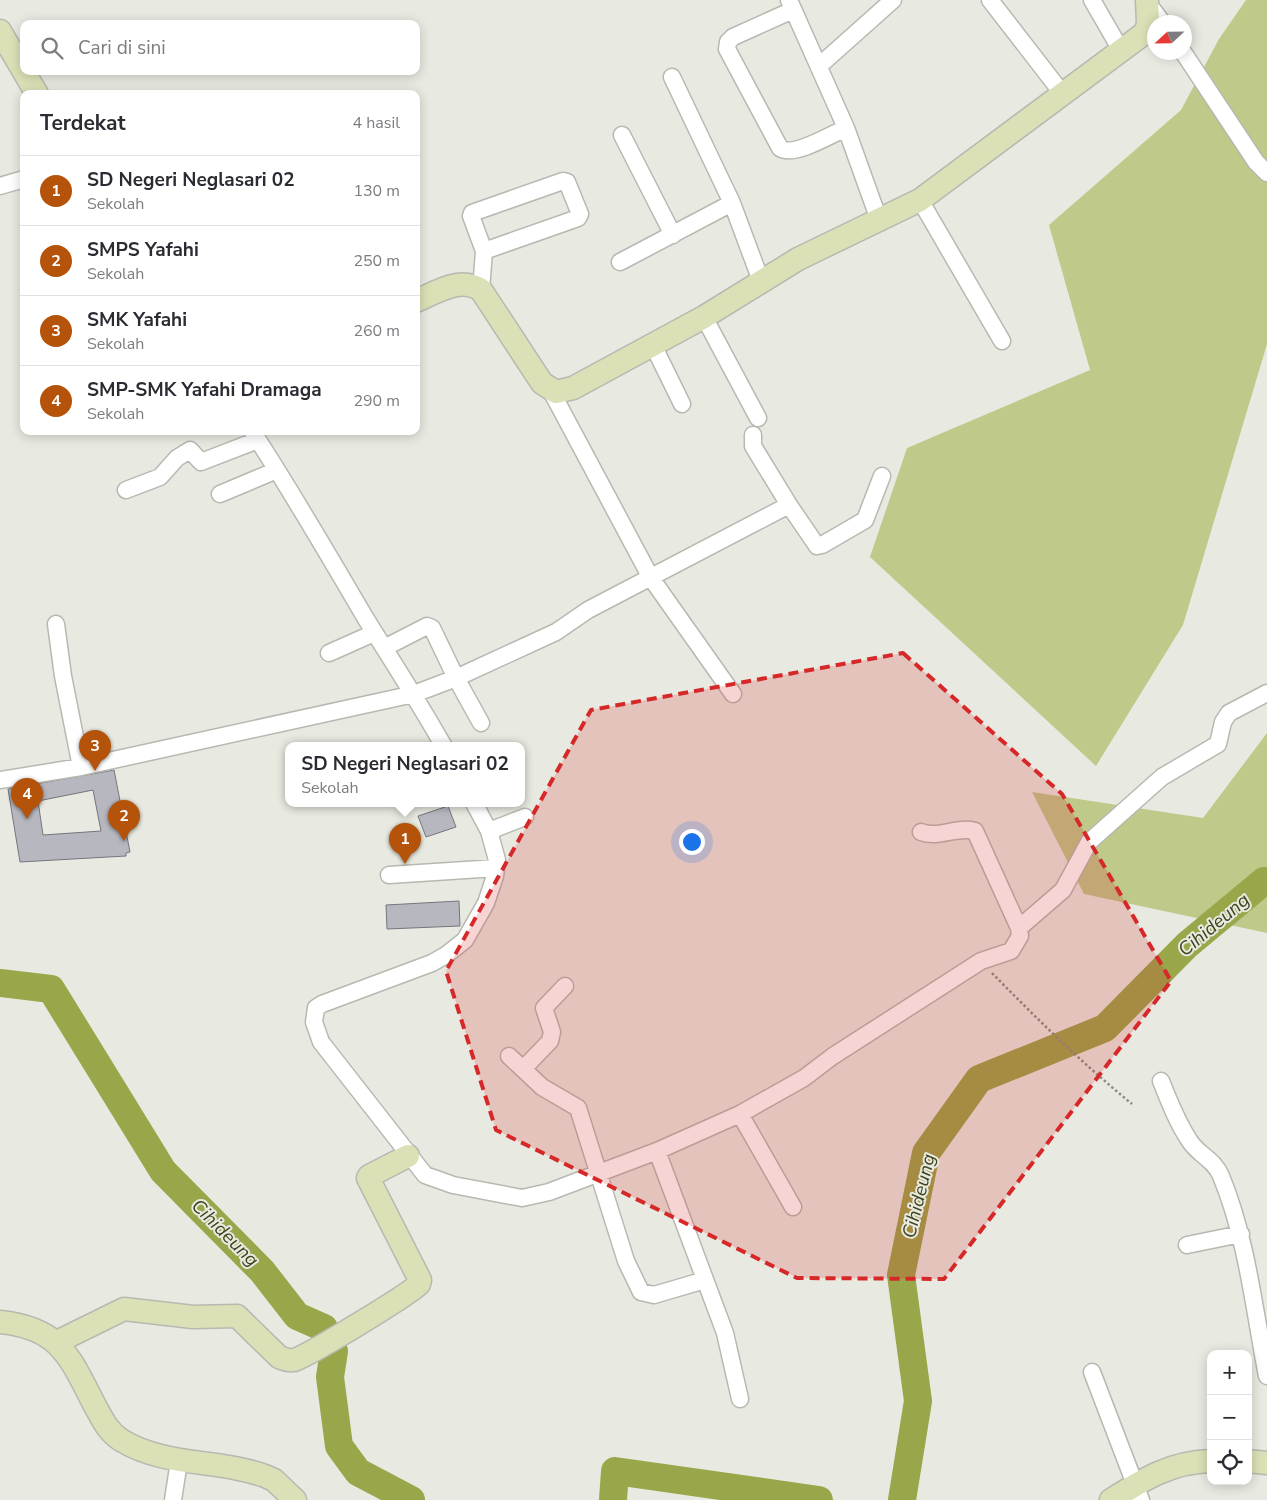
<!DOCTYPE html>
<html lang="id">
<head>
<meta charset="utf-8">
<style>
  body { margin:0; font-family:"Nunito Sans",sans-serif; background:#f7f7f7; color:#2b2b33 }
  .controls { position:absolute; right:15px; bottom:15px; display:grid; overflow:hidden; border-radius:10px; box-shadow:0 2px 12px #0003 }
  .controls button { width:45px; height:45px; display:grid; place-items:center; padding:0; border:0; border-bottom:1px solid #e1e1e2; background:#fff; color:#2b2b33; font:25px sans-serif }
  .compass { position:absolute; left:1147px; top:15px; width:45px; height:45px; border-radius:50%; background:#fff; box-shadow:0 2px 12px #0003; rotate:248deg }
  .you { position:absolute; left:691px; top:841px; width:18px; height:18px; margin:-12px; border:4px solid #fff; border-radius:50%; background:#1a73e8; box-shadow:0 0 0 8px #1a73e833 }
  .badge { display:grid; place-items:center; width:32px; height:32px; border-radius:50%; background:#b45309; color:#fff; font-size:16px; font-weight:700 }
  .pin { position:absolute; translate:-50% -41px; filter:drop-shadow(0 1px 2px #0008) }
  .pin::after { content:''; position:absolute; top:26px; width:18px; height:15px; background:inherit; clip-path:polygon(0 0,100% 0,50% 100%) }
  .popup { position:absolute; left:285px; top:742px; width:240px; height:65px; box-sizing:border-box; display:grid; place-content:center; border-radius:10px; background:#fff; filter:drop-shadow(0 1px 4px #0005); font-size:16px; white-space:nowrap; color:#7c7c81 }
  .popup b { font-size:19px; color:#2b2b33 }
  .popup::after { content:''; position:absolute; left:50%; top:100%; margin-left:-10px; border:10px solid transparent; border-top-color:#fff }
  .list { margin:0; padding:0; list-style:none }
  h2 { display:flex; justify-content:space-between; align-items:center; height:65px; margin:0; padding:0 20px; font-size:21px }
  h2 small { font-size:16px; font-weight:400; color:#7c7c81 }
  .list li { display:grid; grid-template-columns:32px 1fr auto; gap:15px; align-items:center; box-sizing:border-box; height:70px; padding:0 20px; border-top:1px solid #e1e1e2 }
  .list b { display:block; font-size:19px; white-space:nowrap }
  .list p { margin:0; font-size:16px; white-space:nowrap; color:#7c7c81 }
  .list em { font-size:16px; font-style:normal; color:#7c7c81 }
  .icon { flex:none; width:28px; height:28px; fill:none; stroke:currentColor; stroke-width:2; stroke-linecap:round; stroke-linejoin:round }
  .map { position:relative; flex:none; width:1267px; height:1500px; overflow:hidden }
  .search { position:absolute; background:#fff; box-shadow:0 2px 12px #0003; left:20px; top:20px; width:400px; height:55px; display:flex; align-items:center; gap:12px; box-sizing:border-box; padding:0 18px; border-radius:10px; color:#7c7c81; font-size:19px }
  .panel { position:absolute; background:#fff; box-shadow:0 2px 12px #0003; left:20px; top:90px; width:400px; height:345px; border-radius:10px }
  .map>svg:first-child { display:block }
</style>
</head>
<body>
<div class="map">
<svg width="1267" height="1500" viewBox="0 0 1267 1500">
  <rect width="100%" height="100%" fill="#e8eae1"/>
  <path fill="#bec98a" d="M1246,0h21v344l-84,281 -87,141 -226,-209 37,-109 183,-78 -41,-145 132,-115 38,-71z
    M1267,733v200l-183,-39 -52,-102 171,26z"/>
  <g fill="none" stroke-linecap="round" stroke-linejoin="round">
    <path stroke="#99a649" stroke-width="28" d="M0,983l51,6 112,182 99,100 35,45 27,12 10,23 -4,26 9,69 19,26 53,28
      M613,1500l2,-29 204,29
      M902,1500l16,-99 -17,-126 25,-122 53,-74 126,-51 82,-83 77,-64h3"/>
  </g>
  <path fill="#b6b7bf" stroke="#75757d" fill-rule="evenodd" d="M114,770l16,82 -4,1v3l-106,6 -12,-73zM93,790l8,41 -58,4 -5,-34z
    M448,806l8,21 -30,10 -8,-21z
    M459,901l1,25 -73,3 -1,-24z"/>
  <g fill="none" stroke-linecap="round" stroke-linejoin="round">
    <g stroke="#b7b9b1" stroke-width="19">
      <path id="street" d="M789,0l57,128 33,92
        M990,0l72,93
        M1092,0l30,52
        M1147,2l15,20
        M793,10l-60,27 -5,5 -1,7 53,99c13,10 52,-14 66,-20
        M1183,52l73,110 11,11
        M819,66l74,-66
        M672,77l60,126 29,78
        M622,135l51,100
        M0,186l24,-7
        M920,200l82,141
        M620,262l112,-59
        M481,290l3,-39 -13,-35 1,-3 91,-32 4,1 13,32 -2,4 -94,33
        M704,317l54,101
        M653,345l29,59
        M550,389l101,189 82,116
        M252,431c40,61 77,125 114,188 26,42 53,83 77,126
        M753,435v11l36,59 28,41 5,-1 43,-25 17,-44
        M126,490l34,-13 17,-19 13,-8 11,12 57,-22
        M220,494l57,-24
        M56,624l7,52 18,91
        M384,648l43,-22 5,2 24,50 25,45
        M329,653l45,-20
        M0,780l81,-13 333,-73 42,-16 100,-46 32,-22 201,-105
        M474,803l15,28 8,29 -2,16 -9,27 -21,37 -19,15 -14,8 -110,41 -6,4 -2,14 7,20 104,133 28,10 69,13 27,-6 108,-41 83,-37 64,-36 29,-22 148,-95 30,-10 9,-15 -1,-8 44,-38 26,-48 73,-65 56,-33 5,-22 6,-9 38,-20
        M489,831l36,-14
        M921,832c18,7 35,-6 54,-1l44,97
        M389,875l107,-7
        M509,1056l33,31 36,21 48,153 15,31 13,3 51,-15
        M523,1069l27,-28 2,-9 -8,-24 21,-22
        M1161,1081c8,20 16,41 28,59 9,15 25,19 32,36 26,63 33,133 46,200
        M740,1114l53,93
        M657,1151l68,182 15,66
        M1187,1245l54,-11
        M1092,1372l49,128
        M173,1500l6,-39"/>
    </g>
    <g stroke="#b7b9b1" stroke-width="25">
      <path id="secondary" d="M0,31l37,63
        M416,301c21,-9 44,-25 65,-11l61,93 14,9 17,-4 131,-71 94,-58 122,-59 226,-168 2,-9 -1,-23
        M0,1322c59,6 69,33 94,82 8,14 13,27 27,36 44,27 97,19 144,36l9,4 21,20
        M57,1342l67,-33 69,8 44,-1 42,41c5,2 9,4 15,3 12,-3 116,-66 125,-76l1,-4 -52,-102 1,-2 39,-20
        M1248,1461l19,2
        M1111,1500c33,-21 60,-38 100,-39"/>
    </g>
    <path stroke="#8a8c86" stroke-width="2.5" stroke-dasharray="2.5 2.5" stroke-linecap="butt" d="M992,973c45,46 90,90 140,131"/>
    <use href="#street" stroke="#fff" stroke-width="16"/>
    <use href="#secondary" stroke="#dce0b6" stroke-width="22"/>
  </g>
  <path fill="#d62828" fill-opacity="0.2" stroke="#d62828" stroke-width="4" stroke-dasharray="10 6" stroke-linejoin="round" d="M903,653l159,141 109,187 -227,298 -147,-1 -301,-148 -50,-159 145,-261z"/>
  <g text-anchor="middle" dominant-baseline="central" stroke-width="4" stroke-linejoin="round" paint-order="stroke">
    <g font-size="19" font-style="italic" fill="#3e441c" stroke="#e8eae1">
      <text transform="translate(1214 925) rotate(-40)">Cihideung</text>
      <text transform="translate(919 1196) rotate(-76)">Cihideung</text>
      <text transform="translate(225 1233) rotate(45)">Cihideung</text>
    </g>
  </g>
</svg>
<div class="controls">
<button>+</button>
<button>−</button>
<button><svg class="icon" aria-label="locate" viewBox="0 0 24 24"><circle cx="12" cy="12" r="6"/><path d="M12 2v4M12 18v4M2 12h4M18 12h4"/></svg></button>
</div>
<svg class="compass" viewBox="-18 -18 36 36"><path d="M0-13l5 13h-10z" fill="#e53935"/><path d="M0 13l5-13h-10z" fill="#7c7c81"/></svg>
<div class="you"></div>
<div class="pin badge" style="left:405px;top:864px">1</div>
<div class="popup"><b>SD Negeri Neglasari 02</b>Sekolah</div>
<div class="pin badge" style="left:124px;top:841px">2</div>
<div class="pin badge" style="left:95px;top:771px">3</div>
<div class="pin badge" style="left:27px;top:819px">4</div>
<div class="search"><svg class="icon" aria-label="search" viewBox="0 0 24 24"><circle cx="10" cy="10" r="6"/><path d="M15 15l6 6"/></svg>Cari di sini</div>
<section class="panel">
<h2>Terdekat<small>4 hasil</small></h2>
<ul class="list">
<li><span class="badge">1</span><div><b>SD Negeri Neglasari 02</b><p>Sekolah</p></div><em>130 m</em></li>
<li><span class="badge">2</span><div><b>SMPS Yafahi</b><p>Sekolah</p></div><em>250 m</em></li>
<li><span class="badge">3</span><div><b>SMK Yafahi</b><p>Sekolah</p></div><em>260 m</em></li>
<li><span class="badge">4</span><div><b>SMP-SMK Yafahi Dramaga</b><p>Sekolah</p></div><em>290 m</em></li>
</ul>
</section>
</div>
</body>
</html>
